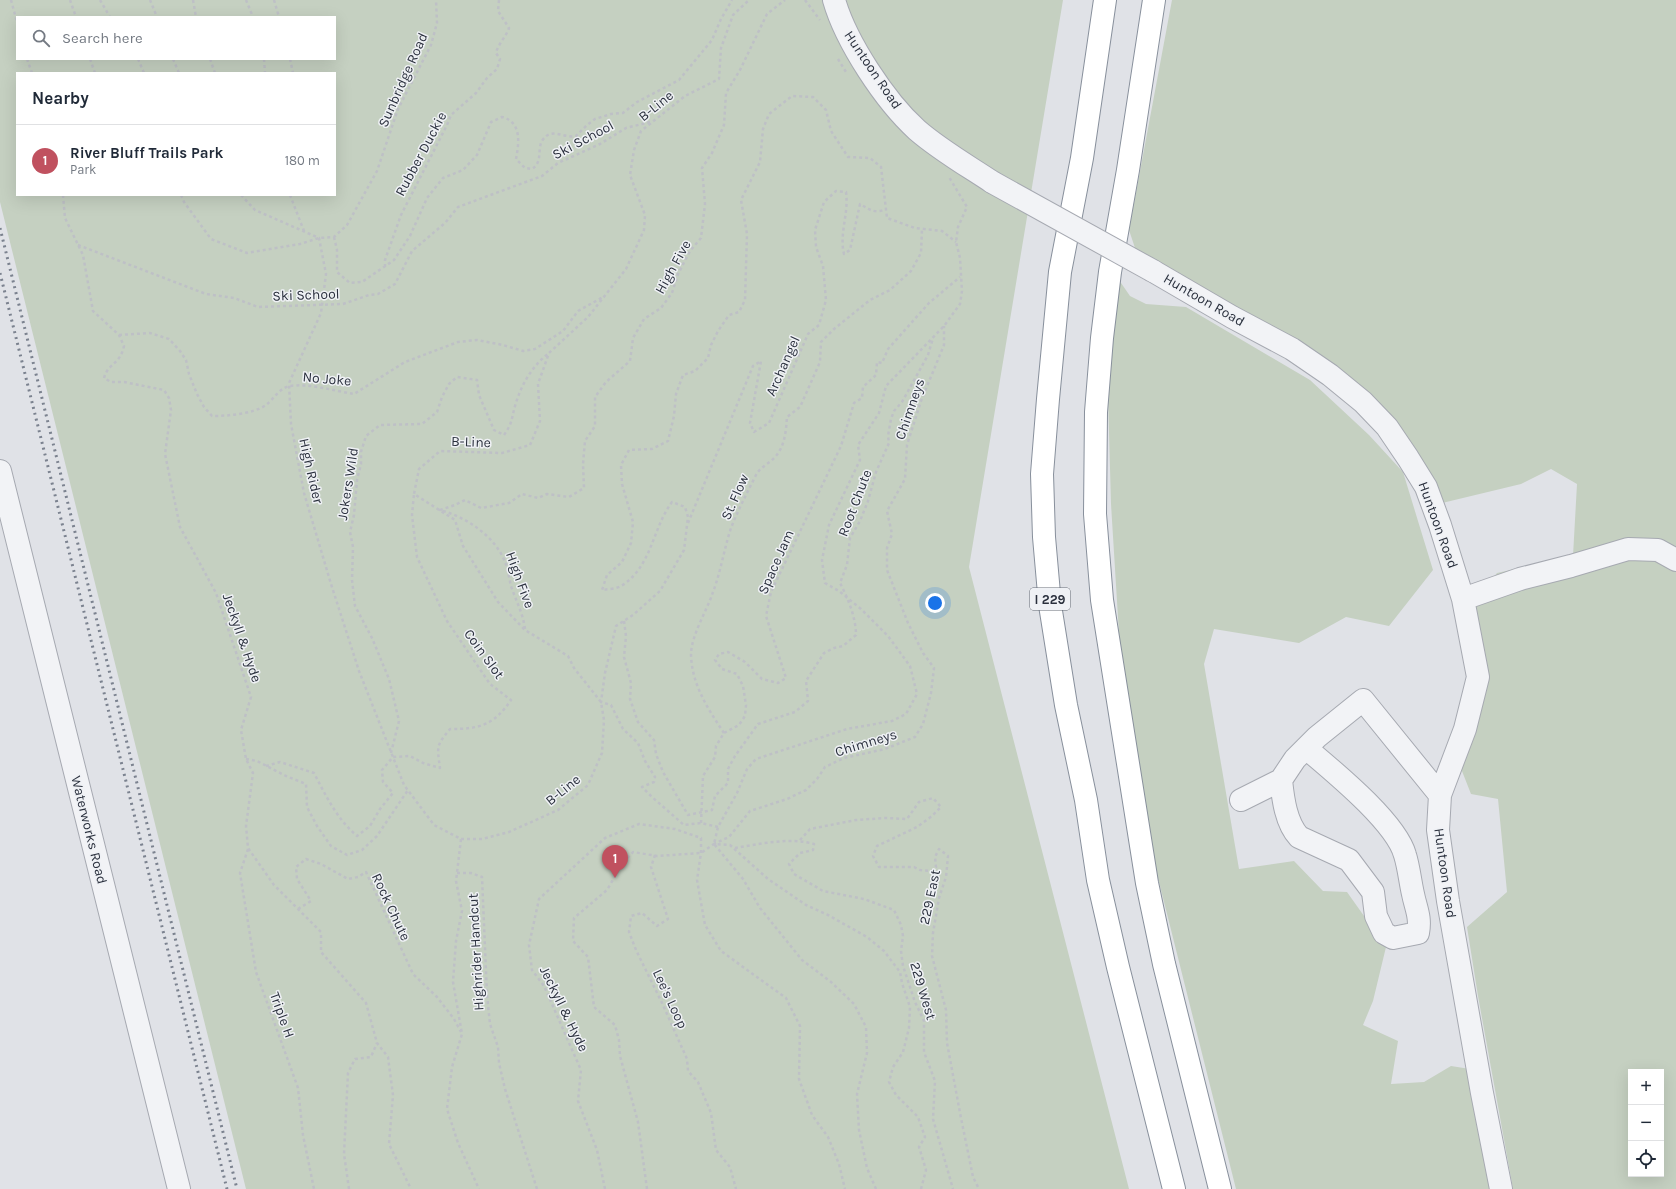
<!DOCTYPE html>
<html lang="en">
<head>
<meta charset="utf-8">
<style>
  body { margin:0; font-family:Karla,sans-serif; background:#f6f6f7; color:#1f2937 }
  .controls { position:absolute; right:12px; bottom:12px; display:grid; overflow:hidden; border-radius:0px; box-shadow:0 4px 16px #0002 }
  .controls button { width:36px; height:36px; display:grid; place-items:center; padding:0; border:0; border-bottom:1px solid #e0e1e3; background:#fff; color:#1f2937; font:20px sans-serif }
  .you { position:absolute; left:935px; top:603px; width:14px; height:14px; margin:-10px; border:3px solid #fff; border-radius:50%; background:#1a73e8; box-shadow:0 0 0 6px #1a73e833 }
  .badge { display:grid; place-items:center; width:26px; height:26px; border-radius:50%; background:#c0515f; color:#fff; font-size:13px; font-weight:700 }
  .pin { position:absolute; translate:-50% -33px; filter:drop-shadow(0 1px 2px #0008) }
  .pin::after { content:''; position:absolute; top:21px; width:14px; height:12px; background:inherit; clip-path:polygon(0 0,100% 0,50% 100%) }
  .list { margin:0; padding:0; list-style:none }
  h2 { display:flex; justify-content:space-between; align-items:center; height:52px; margin:0; padding:0 16px; font-size:17px }
  h2 small { font-size:13px; font-weight:400; color:#747a83 }
  .list li { display:grid; grid-template-columns:26px 1fr auto; gap:12px; align-items:center; box-sizing:border-box; height:72px; padding:0 16px; border-top:1px solid #e0e1e3 }
  .list b { display:block; font-size:15px; white-space:nowrap }
  .list p { margin:0; font-size:13px; white-space:nowrap; color:#747a83 }
  .list em { font-size:13px; font-style:normal; color:#747a83 }
  .icon { flex:none; width:22px; height:22px; fill:none; stroke:currentColor; stroke-width:2; stroke-linecap:round; stroke-linejoin:round }
  .map { position:relative; flex:none; width:1676px; height:1189px; overflow:hidden }
  .search { position:absolute; background:#fff; box-shadow:0 4px 16px #0002; left:16px; top:16px; width:320px; height:44px; display:flex; align-items:center; gap:10px; box-sizing:border-box; padding:0 14px; border-radius:0px; color:#747a83; font-size:15px }
  .panel { position:absolute; background:#fff; box-shadow:0 4px 16px #0002; left:16px; top:72px; width:320px; height:124px; border-radius:0px }
  .map>svg:first-child { display:block }
</style>
</head>
<body>
<div class="map">
<svg width="1676" height="1189" viewBox="0 0 1676 1189">
  <rect width="100%" height="100%" fill="#e0e2e7"/>
  <path fill="#c5d0c1" fill-rule="evenodd" d="M0,0h1063l-94,567 160,622h-883l-246,-987zM17,17h318v42h-318zM17,73h318v122h-318z
    M1172,0h504v1189h-163l-35,-193 -11,-69 40,-35 -9,-93 -27,-5 -11,-28 12,-93 -5,-63 30,-37 76,-17 4,-72 -26,-15 -30,15 -83,20 -56,-92 -246,-161 -7,-21zM1631,1072h30v102h-30z
    M1119,280l11,16 16,8 40,3 124,73 59,55 34,37 30,98 -44,56 -43,-9 -47,26 -85,-14 -10,35 35,205 55,-8 29,30 24,1 39,55 -13,54 -10,24 35,16 -7,43 33,-2 27,-16 19,3 20,120h-254l-84,-335 -31,-188 -10,-162 -3,-108 4,-77z"/>
  <g fill="none" stroke-linecap="round" stroke-linejoin="round">
    <g stroke="#a6a9b1" stroke-width="24">
      <path id="minor" d="M834,0c12,42 51,101 83,130 23,20 51,36 75,52
        M1153,271l79,46 60,32 38,26 33,27 24,25 21,31 18,29 14,38 23,74 15,78 -13,52 -25,66 -2,35 10,71 34,192 19,96
        M0,471l179,718
        M1463,599l57,-20 51,-13 57,-17 30,1 18,10
        M1281,780c2,19 5,43 18,57l50,23 24,32 3,24 8,17 9,5 25,-5c3,-16 -2,-24 -5,-39 -3,-13 -4,-26 -8,-39 -9,-33 -72,-84 -99,-107
        M1241,800l40,-20 14,-21 22,-22 46,-37 77,95"/>
    </g>
    <g stroke="#88909c" stroke-width="24">
      <path id="highway" d="M1105,0l-23,158 -22,114 -12,127 -6,75 2,63 6,68 16,100 20,95 12,80 20,87 56,222
        M1154,0l-26,170 -18,102 -8,66 -6,74 -1,102 7,86 45,283 17,81 56,225"/>
    </g>
    <path stroke="#bec0c6" stroke-width="2.5" stroke-dasharray="3 3" stroke-linecap="butt" d="M11,0l6,22
      M70,0l6,17
      M100,0l10,17
      M150,0l7,17
      M193,0l3,17
      M246,0l7,17
      M274,0l5,17
      M805,0l15,20
      M27,59l5,14
      M90,59l5,14
      M138,59l6,14
      M173,59l6,14
      M210,59l5,14
      M264,59l1,14
      M290,59l3,14
      M838,59l8,13
      M63,195l2,23 18,37 10,56 26,24 5,11c-4,19 -16,17 -20,32l7,4h13l40,8 5,8 2,12 -6,44 15,73 36,66 35,104 -10,33 5,29 7,14 -7,53 2,22 26,37 47,47v20l45,51 11,40 11,14 5,38 -4,49 22,45
      M181,195l3,7 27,37 36,14 53,-9 19,-6 15,-1 13,-12 30,-54 21,-62 33,-64 6,-22 -1,-23
      M241,195l14,15 64,28 7,36 -5,39 -32,70 2,41 13,69 27,91 28,87 45,114 30,40 27,14 -5,42 6,30 -6,30 -3,41 9,52 -10,33 -5,42 11,34 21,46
      M290,195l14,36
      M334,237l3,13v22l13,11 12,-1 32,-22 16,-24 17,-38 16,-20 20,-8 14,-15 14,-33 11,-5c20,5 17,26 14,42l9,9 7,1c11,-7 5,-19 10,-28 9,-15 22,-2 34,-5l11,-11 8,-6 16,-5 12,-1 14,-11 42,-22 33,-40 9,-21 11,-19
      M78,245l128,49 28,4 24,9 85,-3 26,-9 9,-1 17,-10 17,-33 33,-28 13,-16 84,-31 16,-13 42,-19 26,-16 24,-6
      M385,267v-7l16,-45 46,-90 4,-10 25,-22 11,-15 10,-9 3,-10 -4,-6c2,-9 10,-16 13,-25l-11,-17 1,-11
      M119,335l31,-2 19,6 11,12 6,9 3,14 8,20 7,13 8,9c15,0 41,-2 54,-11 8,-6 13,-17 24,-19 19,-3 45,5 64,8l51,-32 53,-20 19,-2 26,5 20,6 12,-2 28,-18 15,-20 25,-14
      M688,523l65,-157 8,-5 -11,62 4,9 15,-9 39,-89 11,-9 7,-25 -3,-34 -7,-19 -1,-17 9,-28 12,-11 10,1c3,22 -7,41 -2,62l6,-4 10,-46c10,6 15,10 26,5
      M624,621l2,15 -2,21 7,26 -1,16 8,23 16,18 2,14 7,18 25,43 24,-5 3,-14 13,-13v-14l7,-13 23,-32 37,-12 13,-11 -2,-20 18,-28 10,-5 9,-2 13,-11c0,-17 -8,-37 -16,-52l7,-18 3,-27 10,-17 8,-20 8,-29 13,-29 -1,-7 3,-17 3,-8 8,-9 26,-47 5,-17
      M525,629c-2,-16 -9,-28 -14,-43 -2,-8 -3,-17 -6,-24 -10,-26 -39,-45 -65,-52l15,-5 10,-5 16,8 28,-5 13,-9 16,4 9,-4 22,3 15,-9 -1,-24 2,-23 10,-15v-29l11,-15 24,-21 3,-23 11,-19 17,-11 11,-15 6,-19 12,-23 11,-13 4,-34 -3,-36 10,-15 12,-28 2,-32 14,-23 27,-56 18,-14
      M724,733c-16,-24 -32,-48 -33,-78 0,-20 16,-44 22,-63 8,-21 11,-43 18,-64 7,-18 16,-35 25,-53 4,-8 13,-11 19,-18 10,-11 11,-26 12,-40l13,-10 20,-45 1,-20 13,-13 36,-29 20,-10 21,-19 10,-18 1,-24
      M391,753l8,-32 -10,-42 -17,-41 -17,-32 -3,-26 1,-33 -3,-15 4,-17 3,-35 4,-16v-12l5,-16 14,-11 42,-1 15,-12 5,-15 7,-13 8,-7 20,3 2,15 15,35 10,5c9,-13 7,-15 11,-29 6,-21 17,-40 34,-53
      M246,759l11,2 29,15 20,8 1,23 10,19 14,20 16,9 15,-5 15,-14 31,-46
      M266,766l14,-4 34,11c12,23 23,46 43,63l13,-10 10,-17 13,-16 -10,-11 -1,-12 11,-13 17,-1 13,7 17,5c-3,-22 -4,-22 10,-39 30,0 44,-4 61,-29l-21,-16 -43,-63 -30,-64 -5,-42 2,-21
      M701,823l2,-47 12,-19 1,-11 8,-13 15,-8 6,-9 1,-11 -3,-19 -6,-12 -15,-5 -7,-9 4,-6 9,-2 17,10 17,17 16,4 8,-5 -20,-62 5,-24 70,-146 13,-43 8,-5 1,-11 13,-12 1,-13 5,1 6,-14 41,-46 31,-26
      M718,827l-17,-4 -17,2 -32,-28 -10,-10 12,-5 1,-5 -10,-16 -7,-18 -15,-14 -12,-24 -10,-3 4,-29 11,-47 17,-11 27,-24 24,-41 4,-33 -3,-10 -13,-5c-20,27 -20,65 -51,84 -5,3 -13,3 -19,4l5,-15 15,-13 9,-19 2,-21 -11,-38 -1,-19 8,-15 23,-1 16,-8 6,-25 2,-22 7,-19 12,-4 13,-13 3,-13 7,-14 11,-16 10,-3 6,-12 2,-66 -6,-34 19,-38 3,-33 6,-15 23,-18 21,1 13,13 5,21 17,26 22,1 11,9 6,51 28,10 27,3 14,11
      M461,839h21l27,-7 49,-22 30,-25 14,-32 2,-33 -3,-18 -27,-34 -6,-12 -43,-26 -27,-28 -35,-56 -8,-26 -41,-26 5,-25 21,-18 62,2 28,-8 10,-24 -2,-37 11,-31 39,-36 38,-48 18,-39 1,-15 -15,-40 4,-25 7,-19 44,-35 34,-17 2,-31 12,-33 16,-15
      M800,840l10,-11 46,-9 29,-2 22,1 12,-17 14,-4 8,9 -9,9 -15,11 -40,19 -4,10 6,11h35l6,3 12,1 4,-4 -1,-10 4,-8 9,7 -2,21 -7,21 -6,35 -1,23 14,54 1,33 14,75 12,59 6,12
      M735,848c25,-4 54,-11 79,-4l-1,6 -13,3 -11,11 5,10 29,17 41,8 30,11 7,15 2,11 -2,15 2,15 12,36 9,19v31l11,29 -2,38 20,70
      M248,849l-8,24 16,99 42,116 5,47 11,54
      M655,855l-4,12 17,52 -11,7 -15,-13 -11,3 -2,16 7,18 27,55 24,54 1,12 10,11 13,31 5,37 14,17 6,22
      M457,873h14l11,4 5,118 3,29 8,23 1,16 6,26 32,100
      M298,909l13,-8 -14,-22 -1,-12 10,-8 15,5 27,15 10,-2 8,-5 47,102 24,23 17,22 7,13
      M349,1189l-5,-35 4,-81 7,-14 16,-2 6,-14
      M605,1189l-8,-39 -19,-49 3,-31 -37,-84 -12,-16 -3,-25 10,-46 66,-61 34,-14 36,5 26,9v15l-4,27 8,45 16,26 65,47 14,28 -1,53 13,36 16,22 11,27 6,25
      M647,1189l-9,-67 -18,-66 -1,-16 -4,-15 -21,-18 -6,-50 -15,-16 1,-23 33,-28 15,-26 11,-12 24,4 44,-3 13,-9
      M876,1189l-9,-21 -8,-38 -2,-36 10,-41 -1,-26 -12,-23 -23,-22 -29,-22 -42,-52 -17,-29 -29,-35 4,-17 19,-34 10,-24 9,-10 91,-30 45,-8 14,-7 11,-20 -7,-28 -22,-30 -27,-27 -22,-18 -14,-8 -3,-23 7,-35 31,-65 -2,-15 21,-32 7,-27 58,-60 16,-22 2,-13 -2,-33 -4,-16 2,-15 9,-20 -18,-30
      M921,1189l5,-19 -7,-23 6,-10 -7,-20 -22,-22 -7,-13 4,-15 10,-15 6,-24 1,-21 -8,-24 -2,-11 -16,-21 -17,-14 -39,-22 -22,-10 -38,-26 -38,-34 -16,-1 15,-7 21,-26 37,-12 19,-9 11,-11 8,-12 19,-9 41,-9 30,-12 8,-13 8,-31 3,-25 -11,-15 -15,-30 -21,-53v-22l5,-14 -5,-23 18,-32 2,-34 14,-44 23,-56v-19"/>
    <use href="#minor" stroke="#f2f3f6" stroke-width="22"/>
    <use href="#highway" stroke="#fff" stroke-width="22"/>
    <path stroke="#7b828f" stroke-width="3" stroke-dasharray="2 4" stroke-linecap="butt" d="M0,228l237,961
      M0,273l227,916"/>
    <g stroke="#a6a9b1" stroke-width="24" stroke-linecap="butt">
      <path id="minor-bridge" d="M992,182l161,89"/>
    </g>
    <use href="#minor-bridge" stroke="#f2f3f6" stroke-width="22"/>
  </g>
  <g text-anchor="middle" dominant-baseline="central" stroke-width="3" stroke-linejoin="round" paint-order="stroke">
    <rect fill="#eff1f5" stroke="#656a74" stroke-width="1" x="1030" y="588" width="40" height="22" rx="3"/>
    <g font-size="13" font-weight="bold" fill="#2a303d">
      <text x="1050" y="599">I 229</text>
    </g>
    <g font-size="14" fill="#2a303d" stroke="#eff1f5">
      <text transform="translate(873 70) rotate(56)">Huntoon Road</text>
      <text transform="translate(403 80) rotate(-66)">Sunbridge Road</text>
      <text transform="translate(656 106) rotate(-39)">B-Line</text>
      <text transform="translate(583 140) rotate(-28)">Ski School</text>
      <text transform="translate(421 154) rotate(-62)">Rubber Duckie</text>
      <text transform="translate(673 267) rotate(-61)">High Five</text>
      <text transform="translate(306 295) rotate(-2)">Ski School</text>
      <text transform="translate(1204 300) rotate(30)">Huntoon Road</text>
      <text transform="translate(783 366) rotate(-66)">Archangel</text>
      <text transform="translate(327 379) rotate(5)">No Joke</text>
      <text transform="translate(910 409) rotate(-71)">Chimneys</text>
      <text transform="translate(471 442) rotate(2)">B-Line</text>
      <text transform="translate(311 471) rotate(77)">High Rider</text>
      <text transform="translate(348 484) rotate(-81)">Jokers Wild</text>
      <text transform="translate(735 497) rotate(-66)">St. Flow</text>
      <text transform="translate(855 503) rotate(-69)">Root Chute</text>
      <text transform="translate(1438 525) rotate(70)">Huntoon Road</text>
      <text transform="translate(776 562) rotate(-66)">Space Jam</text>
      <text transform="translate(520 580) rotate(70)">High Five</text>
      <text transform="translate(242 638) rotate(71)">Jeckyll &amp; Hyde</text>
      <text transform="translate(484 654) rotate(54)">Coin Slot</text>
      <text transform="translate(866 743) rotate(-17)">Chimneys</text>
      <text transform="translate(563 790) rotate(-39)">B-Line</text>
      <text transform="translate(89 830) rotate(76)">Waterworks Road</text>
      <text transform="translate(1445 873) rotate(82)">Huntoon Road</text>
      <text transform="translate(930 897) rotate(-78)">229 East</text>
      <text transform="translate(391 907) rotate(65)">Rock Chute</text>
      <text transform="translate(476 952) rotate(-93)">Highrider Handcut</text>
      <text transform="translate(923 991) rotate(73)">229 West</text>
      <text transform="translate(670 999) rotate(65)">Lee's Loop</text>
      <text transform="translate(564 1009) rotate(64)">Jeckyll &amp; Hyde</text>
      <text transform="translate(282 1015) rotate(70)">Triple H</text>
    </g>
  </g>
</svg>
<div class="controls">
<button>+</button>
<button>−</button>
<button><svg class="icon" aria-label="locate" viewBox="0 0 24 24"><circle cx="12" cy="12" r="6"/><path d="M12 2v4M12 18v4M2 12h4M18 12h4"/></svg></button>
</div>
<div class="you"></div>
<div class="pin badge" style="left:615px;top:878px">1</div>
<div class="search"><svg class="icon" aria-label="search" viewBox="0 0 24 24"><circle cx="10" cy="10" r="6"/><path d="M15 15l6 6"/></svg>Search here</div>
<section class="panel">
<h2>Nearby<small></small></h2>
<ul class="list">
<li><span class="badge">1</span><div><b>River Bluff Trails Park</b><p>Park</p></div><em>180 m</em></li>
</ul>
</section>
</div>
</body>
</html>
